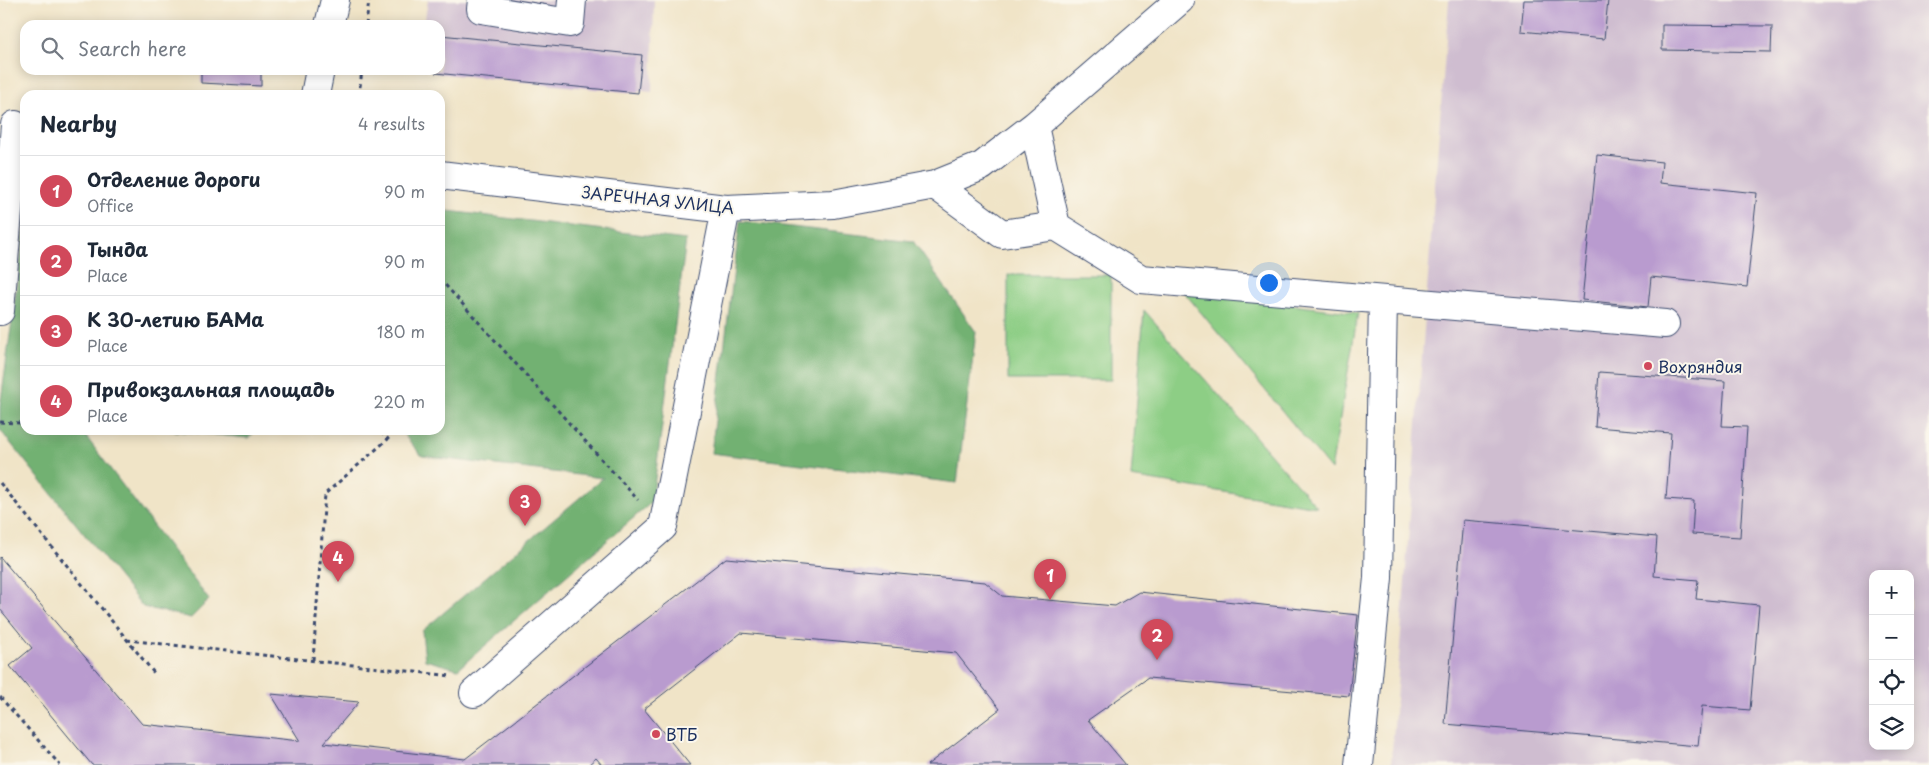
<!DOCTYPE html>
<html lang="en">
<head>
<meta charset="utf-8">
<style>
  body { margin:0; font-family:"Playpen Sans",sans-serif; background:#f2f2f3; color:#1f2937 }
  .controls { position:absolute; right:15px; bottom:15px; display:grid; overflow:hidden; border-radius:10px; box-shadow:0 2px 12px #0003 }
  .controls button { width:45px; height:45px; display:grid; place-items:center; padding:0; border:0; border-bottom:1px solid #e0e1e3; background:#fff; color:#1f2937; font:25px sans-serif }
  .you { position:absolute; left:1268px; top:282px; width:18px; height:18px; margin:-12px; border:4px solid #fff; border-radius:50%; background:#1a73e8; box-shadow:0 0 0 8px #1a73e833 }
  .badge { display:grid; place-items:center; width:32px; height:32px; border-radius:50%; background:#d1495b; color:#fff; font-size:16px; font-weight:700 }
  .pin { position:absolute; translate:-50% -41px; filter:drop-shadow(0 1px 2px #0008) }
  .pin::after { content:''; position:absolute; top:26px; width:18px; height:15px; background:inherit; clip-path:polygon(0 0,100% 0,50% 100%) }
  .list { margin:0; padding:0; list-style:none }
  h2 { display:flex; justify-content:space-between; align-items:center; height:65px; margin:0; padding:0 20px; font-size:21px }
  h2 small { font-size:16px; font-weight:400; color:#747a83 }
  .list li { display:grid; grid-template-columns:32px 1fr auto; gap:15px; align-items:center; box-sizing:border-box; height:70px; padding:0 20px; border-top:1px solid #e0e1e3 }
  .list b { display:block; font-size:19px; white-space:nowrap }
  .list p { margin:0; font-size:16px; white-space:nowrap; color:#747a83 }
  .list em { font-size:16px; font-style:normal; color:#747a83 }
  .icon { flex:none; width:28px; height:28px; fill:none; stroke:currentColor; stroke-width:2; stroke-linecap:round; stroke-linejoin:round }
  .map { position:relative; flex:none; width:1929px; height:765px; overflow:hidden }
  .search { position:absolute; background:#fff; box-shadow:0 2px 12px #0003; left:20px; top:20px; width:425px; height:55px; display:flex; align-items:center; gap:12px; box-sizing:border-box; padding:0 18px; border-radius:15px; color:#747a83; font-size:19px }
  .panel { position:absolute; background:#fff; box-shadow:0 2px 12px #0003; left:20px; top:90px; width:425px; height:345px; border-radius:15px }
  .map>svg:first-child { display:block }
</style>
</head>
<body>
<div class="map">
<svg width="1929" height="765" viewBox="0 0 1929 765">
  <rect width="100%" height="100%" fill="#fbf7ec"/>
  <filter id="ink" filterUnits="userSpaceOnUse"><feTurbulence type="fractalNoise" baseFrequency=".02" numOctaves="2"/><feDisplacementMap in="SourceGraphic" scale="10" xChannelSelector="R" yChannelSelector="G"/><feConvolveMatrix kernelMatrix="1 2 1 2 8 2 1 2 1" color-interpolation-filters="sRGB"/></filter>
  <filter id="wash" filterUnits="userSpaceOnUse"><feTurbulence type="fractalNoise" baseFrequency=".0096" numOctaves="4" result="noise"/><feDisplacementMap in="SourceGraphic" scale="20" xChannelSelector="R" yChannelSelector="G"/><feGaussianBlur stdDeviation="1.12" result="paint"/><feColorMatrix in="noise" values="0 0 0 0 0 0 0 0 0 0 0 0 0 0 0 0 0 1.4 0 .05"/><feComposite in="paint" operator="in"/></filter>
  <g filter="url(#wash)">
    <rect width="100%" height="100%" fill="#f0e4c7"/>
    <path fill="#cfbdd0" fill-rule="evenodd" d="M428,0h226l-2,92 -212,-24v-43h-16z
      M1449,0h480v765h-538zM1873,574h37v172h-37z"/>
    <path fill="#8dce85" stroke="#547e72" d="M1008,275h103v105h-103z
      M1184,292l174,21 -27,157z
      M1144,310l173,197 -186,-30z"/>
    <path fill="#72b172" stroke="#467068" d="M440,210l246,30 -34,262 -194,167 -33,-9 -3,-29 181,-153 -181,-22 -22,-26h40z
      M740,221l173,20 63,91 -19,151 -246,-30z
      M25,227v203h56l128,170 -18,18 -48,-11 -143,-177v-23z
      M164,430h93l-9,8z"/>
    <g id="blocks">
      <path fill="#b99bcf" d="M1524,0h84l-4,39 -83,-8z
        M1662,25l110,1 -1,26 -109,-2z
        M440,35l202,20 -4,38 -203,-20v-3h5z
        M201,70h60v16l-60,-3z
        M1597,155l65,7 -2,21 97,10 -10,94 -96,-10 -3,30 -66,-7z
        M1599,372l126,9 -3,45 25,1 -7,110 -48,-3 2,-33 -28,-2 5,-66 -76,-6z
        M1463,520l194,17 -3,39 44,4 -2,19 63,6 -9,105 -48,-4 -4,40 -253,-22z
        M0,557l142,167 158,17 -29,-47 88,8 -35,41 141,16 261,-201 259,24 17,14 113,10 24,-14 219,23 -9,81 -201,-18 -60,42 38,45h-199l73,-56 -44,-56 -215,-20 -97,76 46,56h-88l-6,-7 -8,7h-496l-82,-99 22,-18 -32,-39z"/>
    </g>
  </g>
  <g filter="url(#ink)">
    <use href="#blocks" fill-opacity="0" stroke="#3b4a6e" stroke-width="1"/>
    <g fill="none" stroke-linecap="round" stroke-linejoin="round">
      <g stroke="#3b4a6e" stroke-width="30">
        <path id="minor" d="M482,0l-1,9 89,14 2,-23
          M329,25l6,-25
          M315,95l5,-25
          M1034,126l22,100
          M440,175l286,34 107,-5 102,-19 47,-19 52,-40 146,-126
          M935,185l67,49 54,-8 85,53 524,45
          M0,311l15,-186
          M474,693l189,-166 63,-318
          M1359,765l19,-187 5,-278"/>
      </g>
      <path stroke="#3b4a6e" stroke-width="3" stroke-dasharray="4 4" stroke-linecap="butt" d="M366,25l3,-25
        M359,95l3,-25
        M440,279l198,221
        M0,422l19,1 6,-4
        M336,434v-4
        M0,483l154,190
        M127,640l325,36
        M313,660l12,-166 63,-55 -8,-9
        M0,697l60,68"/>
      <use href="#minor" stroke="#fff" stroke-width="28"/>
    </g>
  </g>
  <g fill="#d1495b" stroke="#fbf7ec" stroke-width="2">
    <circle cx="1648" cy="366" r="5"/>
    <circle cx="656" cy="734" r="5"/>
  </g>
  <g text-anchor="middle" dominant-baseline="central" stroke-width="4" stroke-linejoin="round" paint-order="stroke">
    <g font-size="16" fill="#1b2f5e" stroke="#fbf7ec">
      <text transform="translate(658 199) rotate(6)">ЗАРЕЧНАЯ УЛИЦА</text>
    </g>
    <g font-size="16" fill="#1b2f5e" stroke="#fbf7ec" text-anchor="start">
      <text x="1658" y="366">Вохряндия</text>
      <text x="666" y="734">ВТБ</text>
    </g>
  </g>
</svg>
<div class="controls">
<button>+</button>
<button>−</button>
<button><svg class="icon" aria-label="locate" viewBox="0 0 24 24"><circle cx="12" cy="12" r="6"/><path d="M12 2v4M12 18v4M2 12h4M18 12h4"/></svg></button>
<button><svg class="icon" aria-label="layers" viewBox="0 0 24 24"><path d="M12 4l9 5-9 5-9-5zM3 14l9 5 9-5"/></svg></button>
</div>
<div class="you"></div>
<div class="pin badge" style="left:1050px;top:600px">1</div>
<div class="pin badge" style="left:1157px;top:660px">2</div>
<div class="pin badge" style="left:525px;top:526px">3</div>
<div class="pin badge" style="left:338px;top:582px">4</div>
<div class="search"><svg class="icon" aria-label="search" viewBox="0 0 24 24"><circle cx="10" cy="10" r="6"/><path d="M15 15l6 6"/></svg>Search here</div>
<section class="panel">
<h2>Nearby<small>4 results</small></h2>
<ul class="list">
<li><span class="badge">1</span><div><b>Отделение дороги</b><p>Office</p></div><em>90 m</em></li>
<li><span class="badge">2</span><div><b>Тында</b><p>Place</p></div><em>90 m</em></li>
<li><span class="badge">3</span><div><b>К 30-летию БАМа</b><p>Place</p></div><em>180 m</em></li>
<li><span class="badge">4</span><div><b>Привокзальная площадь</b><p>Place</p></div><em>220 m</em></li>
</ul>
</section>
</div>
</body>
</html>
